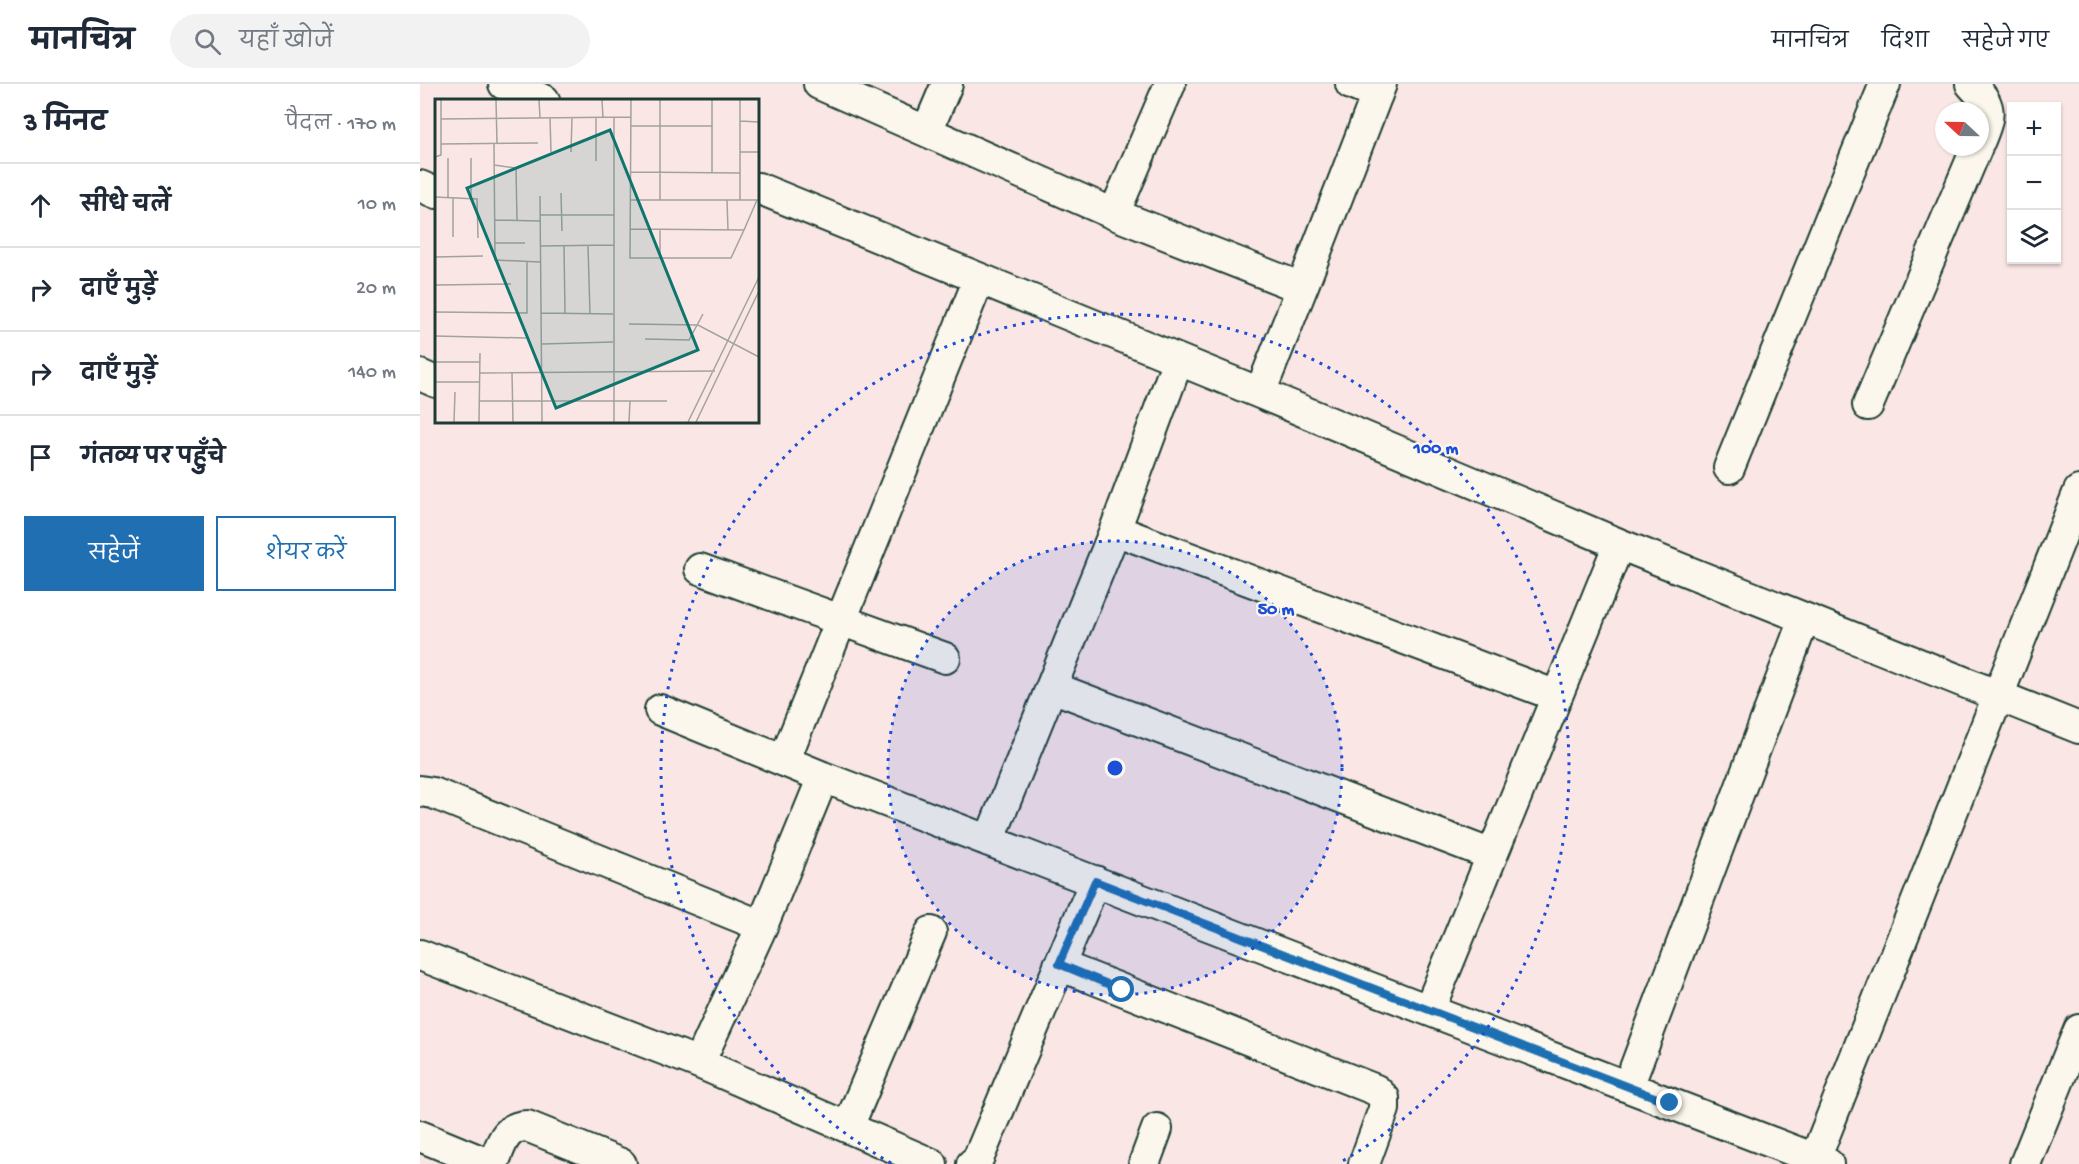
<!DOCTYPE html>
<html lang="hi">
<head>
<meta charset="utf-8">
<style>
  body { margin:0; font-family:"Gochi Hand","Playpen Sans Deva",sans-serif; background:#f2f2f3; color:#1f2937 }
  .controls { position:absolute; right:18px; top:18px; display:grid; overflow:hidden; border-radius:0px; box-shadow:0 2px 4px #0004 }
  .controls button { width:54px; height:54px; display:grid; place-items:center; padding:0; border:0; border-bottom:2px solid #e0e1e3; background:#fff; color:#1f2937; font:30px sans-serif }
  .compass { position:absolute; left:1515px; top:18px; width:54px; height:54px; border-radius:50%; background:#fff; box-shadow:0 2px 4px #0004; rotate:292deg }
  .stop { position:absolute; width:18px; height:18px; margin:-14px; border:4px solid #1f6fb2; border-radius:50%; background:#fff }
  .stop.end { background:#1f6fb2; border-color:#fff; box-shadow:0 2px 6px #0008 }
  .list { margin:0; padding:0; list-style:none }
  h2 { display:flex; justify-content:space-between; align-items:center; height:78px; margin:0; padding:0 24px; font-size:26px }
  h2 small { font-size:20px; font-weight:400; color:#747a83 }
  .list li { display:grid; grid-template-columns:39px 1fr auto; gap:18px; align-items:center; box-sizing:border-box; height:84px; padding:0 24px; border-top:2px solid #e0e1e3 }
  .list b { display:block; font-size:22px; white-space:nowrap }
  .list em { font-size:20px; font-style:normal; color:#747a83 }
  .actions { display:flex; gap:12px; padding:18px 24px }
  .actions a { flex:1; padding:14px 0; border:2px solid #1f6fb2; border-radius:0px; text-align:center; font-size:21px; color:#1f6fb2 }
  .actions .main { background:#1f6fb2; color:#fff }
  .icon { flex:none; width:33px; height:33px; fill:none; stroke:currentColor; stroke-width:2; stroke-linecap:round; stroke-linejoin:round }
  .map { position:relative; flex:none; width:1659px; height:1080px; overflow:hidden }
  header { display:flex; align-items:center; gap:36px; box-sizing:border-box; height:84px; padding:0 30px; background:#fff; border-bottom:2px solid #e0e1e3 }
  header strong { font-size:28px }
  nav { display:flex; gap:33px; margin-inline-start:auto; font-size:21px }
  .search { width:420px; height:54px; background:#f2f2f3; display:flex; align-items:center; gap:15px; box-sizing:border-box; padding:0 21px; border-radius:33px; color:#747a83; font-size:22px }
  main { display:flex }
  aside { flex:1; background:#fff }
  .map>svg:first-child { display:block }
</style>
</head>
<body>
<header>
<strong>मानचित्र</strong>
<div class="search"><svg class="icon" aria-label="search" viewBox="0 0 24 24"><circle cx="10" cy="10" r="6"/><path d="M15 15l6 6"/></svg>यहाँ खोजें</div>
<nav><a>मानचित्र</a><a>दिशा</a><a>सहेजे गए</a></nav>
</header>
<main>
<aside>
<h2>3 मिनट<small>पैदल · 170 m</small></h2>
<ul class="list">
<li><svg class="icon" aria-label="ahead" viewBox="0 0 24 24"><path d="M12 20V5M6 11l6-6 6 6"/></svg><div><b>सीधे चलें</b></div><em>10 m</em></li>
<li><svg class="icon" aria-label="right" viewBox="0 0 24 24"><path d="M7 20v-9h11M14 6l5 5-5 5"/></svg><div><b>दाएँ मुड़ें</b></div><em>20 m</em></li>
<li><svg class="icon" aria-label="right" viewBox="0 0 24 24"><path d="M7 20v-9h11M14 6l5 5-5 5"/></svg><div><b>दाएँ मुड़ें</b></div><em>140 m</em></li>
<li><svg class="icon" aria-label="arrive" viewBox="0 0 24 24"><path d="M6 21V4h12l-3 4 3 4H6"/></svg><div><b>गंतव्य पर पहुँचे</b></div></li>
</ul>
<div class="actions"><a class="main">सहेजें</a><a>शेयर करें</a></div>
</aside>
<div class="map">
<svg width="1659" height="1080" viewBox="0 0 1659 1080">
  <rect width="100%" height="100%" fill="#fae6e5"/>
  <filter id="ink" filterUnits="userSpaceOnUse"><feTurbulence type="fractalNoise" baseFrequency=".0167" numOctaves="2"/><feDisplacementMap in="SourceGraphic" scale="12" xChannelSelector="R" yChannelSelector="G"/><feConvolveMatrix kernelMatrix="1 2 1 2 8 2 1 2 1" color-interpolation-filters="sRGB"/></filter>
  <g filter="url(#ink)">
    <g fill="none" stroke-linecap="round" stroke-linejoin="round">
      <g stroke="#1f3d34" stroke-width="34">
        <path id="street" d="M84,0l40,16
          M399,0l295,130 188,74 79,-204
          M931,0l26,11
          M1551,0c21,22 20,29 9,56
          M507,47l20,-47
          M0,102l16,7
          M338,104l502,205 359,151 460,184
          M694,130l56,-130
          M0,291l16,7
          M840,309l42,-105
          M1448,321l109,-258
          M1309,384l156,-384
          M695,446l442,166
          M280,485l245,89
          M632,603l440,168
          M240,626l163,67 1005,387
          M364,677l195,-482
          M0,707l13,2 329,133
          M569,757l126,-311 63,-170
          M0,871l279,108 233,101
          M639,881l317,125 8,8v11l-20,55
          M1009,926l190,-466
          M279,979l63,-137 61,-149
          M1208,1003l176,-468
          M428,1043l83,-195
          M0,1052l68,28
          M73,1080c8,-18 11,-38 34,-38l94,38
          M552,1080l6,-5 117,-278
          M724,1080l13,-35
          M1393,1080l266,-673
          M1605,1080l54,-134"/>
      </g>
      <use href="#street" stroke="#fbf7ec" stroke-width="30"/>
    </g>
  </g>
  <g fill="none" stroke-linecap="round" stroke-linejoin="round" filter="url(#ink)">
    <path stroke="#1f6fb2" stroke-width="8" d="M702,906l-63,-26 36,-83 575,222"/>
  </g>
  <circle cx="695" cy="684" r="227" fill="#1d4ed8" fill-opacity=".12"/>
  <g fill="none" stroke="#1d4ed8" stroke-width="3" stroke-dasharray="3 6">
    <circle cx="695" cy="684" r="227"/>
    <path d="M471 1079A454 454 0 1 1 919 1079"/>
  </g>
  <g transform="translate(15 15)">
    <rect width="324" height="324" fill="#fae6e5"/>
    <path fill="none" stroke="#a2a29e" stroke-width="1.5" d="M6,1v19l190,-2M61,1l1,44M104,1l1,18M167,1l1,18M196,1l-1,158h101l13,-28M225,1v100M115,19l1,34M305,22l19,1M196,27h81M6,45l97,-1M59,45l1,116 45,2M136,53l1,-35M305,53h19M0,58l6,-2v-36M13,59v39M161,62v-43M59,66l22,3 1,53M196,73l109,1M277,74v-73M126,94l1,38M105,97l2,226M0,98l42,2 1,39M36,99v-40M196,101h128M292,101l1,30M305,101v-100M105,116h74M60,121l45,1M195,130l114,1 13,-30M18,138v-40M60,144h30M105,147l74,-1M129,147l1,67M153,147l2,68M0,158l48,-1M225,159v-28M0,186l76,-1M0,213l92,1v-51M106,214l72,1M194,225l69,1 61,32M0,237l91,2M210,240l44,1 14,-26M107,245l71,-2M0,263h45M44,274l236,-2M77,274l1,49M0,283h44M44,302h188M19,323l1,-30M44,323l1,-69M179,323v-305M194,323l1,-21M253,323l71,-145M261,323l63,-131"/>
    <path fill="#0f766e" fill-opacity="0.15" stroke="#0f766e" stroke-width="3" d="M175,31l88,220 -142,58 -89,-220z"/>
    <rect width="324" height="324" fill="none" stroke="#1f3d34" stroke-width="3"/>
  </g>
  <circle cx="695" cy="684" r="9" fill="#1d4ed8" stroke="#fbf7ec" stroke-width="3"/>
  <g font-size="18" text-anchor="middle" font-weight="bold" fill="#1d4ed8" stroke="#fbf7ec" stroke-width="4.5" stroke-linejoin="round" paint-order="stroke">
    <text x="1016" y="369">100 m</text>
    <text x="856" y="530">50 m</text>
  </g>
</svg>
<div class="controls">
<button>+</button>
<button>−</button>
<button><svg class="icon" aria-label="layers" viewBox="0 0 24 24"><path d="M12 4l9 5-9 5-9-5zM3 14l9 5 9-5"/></svg></button>
</div>
<svg class="compass" viewBox="-18 -18 36 36"><path d="M0-13l5 13h-10z" fill="#e53935"/><path d="M0 13l5-13h-10z" fill="#747a83"/></svg>
<div class="stop" style="left:702px;top:906px"></div>
<div class="stop end" style="left:1250px;top:1019px"></div>
</div>
</main>
</body>
</html>
